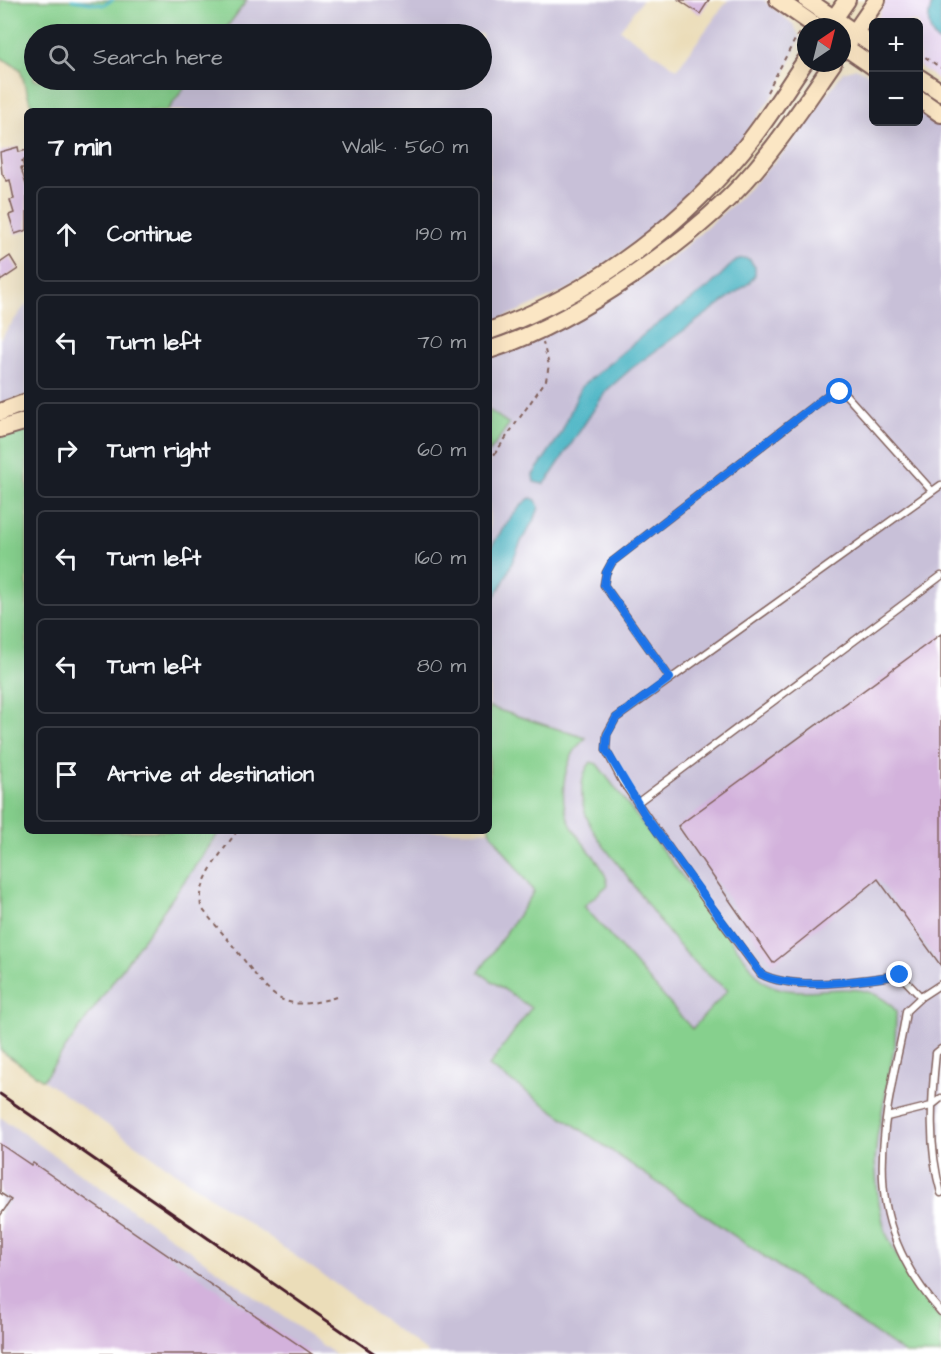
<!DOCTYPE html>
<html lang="en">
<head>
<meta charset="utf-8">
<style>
  body { margin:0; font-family:"Architects Daughter",sans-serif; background:#20242c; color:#f1f3f6 }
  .controls { position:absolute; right:18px; top:18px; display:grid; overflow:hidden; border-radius:9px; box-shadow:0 6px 24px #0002 }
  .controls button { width:54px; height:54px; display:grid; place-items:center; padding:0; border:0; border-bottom:2px solid #363941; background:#171b24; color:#f1f3f6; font:30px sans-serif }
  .compass { position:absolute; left:797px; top:18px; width:54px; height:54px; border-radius:50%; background:#171b24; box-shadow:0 6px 24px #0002; rotate:35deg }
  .stop { position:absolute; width:18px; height:18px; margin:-14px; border:4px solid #1a73e8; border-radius:50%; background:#fff }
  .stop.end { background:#1a73e8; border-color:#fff; box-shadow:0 2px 6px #0008 }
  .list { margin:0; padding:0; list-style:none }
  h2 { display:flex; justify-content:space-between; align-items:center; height:78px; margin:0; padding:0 24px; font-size:26px }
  h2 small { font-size:20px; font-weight:400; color:#9ea1a6 }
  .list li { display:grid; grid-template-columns:39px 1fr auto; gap:18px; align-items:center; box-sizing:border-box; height:96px; margin:0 12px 12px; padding:0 12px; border:2px solid #363941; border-radius:9px }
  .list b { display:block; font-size:22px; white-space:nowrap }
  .list em { font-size:20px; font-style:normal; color:#9ea1a6 }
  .icon { flex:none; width:33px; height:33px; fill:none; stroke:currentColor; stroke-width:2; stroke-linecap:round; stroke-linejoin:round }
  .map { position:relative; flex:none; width:941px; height:1354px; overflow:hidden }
  .search { position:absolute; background:#171b24; box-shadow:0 6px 24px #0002; left:24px; top:24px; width:468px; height:66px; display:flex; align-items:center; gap:15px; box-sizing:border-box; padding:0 21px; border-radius:33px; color:#9ea1a6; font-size:22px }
  .panel { position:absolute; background:#171b24; box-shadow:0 6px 24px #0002; left:24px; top:108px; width:468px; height:726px; border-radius:9px }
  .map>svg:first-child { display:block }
</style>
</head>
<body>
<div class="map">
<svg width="941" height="1354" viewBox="0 0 941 1354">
  <rect width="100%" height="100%" fill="#fff"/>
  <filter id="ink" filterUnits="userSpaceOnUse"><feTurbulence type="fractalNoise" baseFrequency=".0167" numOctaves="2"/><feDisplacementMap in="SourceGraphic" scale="12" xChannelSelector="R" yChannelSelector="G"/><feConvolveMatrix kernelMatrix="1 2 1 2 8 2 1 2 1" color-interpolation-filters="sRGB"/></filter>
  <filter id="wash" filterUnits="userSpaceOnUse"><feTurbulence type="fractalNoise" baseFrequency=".008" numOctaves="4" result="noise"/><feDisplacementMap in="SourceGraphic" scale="24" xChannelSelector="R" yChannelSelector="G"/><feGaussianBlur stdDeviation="1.35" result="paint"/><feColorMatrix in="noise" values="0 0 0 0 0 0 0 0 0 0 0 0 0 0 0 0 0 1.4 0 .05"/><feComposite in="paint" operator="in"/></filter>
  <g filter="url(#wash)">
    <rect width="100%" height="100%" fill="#ebddb9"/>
    <path fill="#e6d3f0" d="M885,0h56v82l-22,-16 -1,-44h-42z"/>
    <path fill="#c8c0d8" d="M247,0h395l-22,30 57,39 51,-69h36l30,25 6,13 -20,48 -47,65 -43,47 -29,26 -90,64 -82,36v-213h-322l23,-31h292v-46h-260z
      M856,68l17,8 1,46h44l1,-16 22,16v1232h-512l-95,-71 -291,-203 177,-249h269v-378l20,-29 -20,-14v-52l39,-15 99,-55 51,-35 58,-52 50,-51 57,-78z
      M27,303v92l-27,9v-65z
      M0,1117l223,157 112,80h-335z"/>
    <path fill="#86d08d" stroke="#68785c" stroke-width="1.5" d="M0,0h247l-25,34h-188v46h156l-23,31h-134l-13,-42 -20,-12z
      M489,410l20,14 -20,29z
      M27,428v403h193l-177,249 -43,-30v-613z
      M489,707l97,31c-22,18 -29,58 -16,85 10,22 34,38 38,62l-24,21 108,123 36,-39c-46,-31 -74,-77 -106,-121 -13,-16 -29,-34 -36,-54 -6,-16 -7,-39 5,-53l6,2 164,216c42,29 99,-14 135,31l-1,33 -18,93 -2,24 3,37 7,33 13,27 15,27 28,35v34h-36l-416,-288 42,-58 -52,-36 55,-80 -45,-62z"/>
    <path fill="#46b3c3" stroke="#486977" stroke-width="1.5" d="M934,0h7v44c-15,-10 -15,-29 -7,-44z
      M743,258l6,1 6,8v8l-6,8 -117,85 -26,23 -59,90 -4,3 -9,-2 -1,-7 28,-41 20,-47 67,-56 62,-45 26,-26z
      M531,498l5,2 3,7c-3,13 -13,24 -19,37 -10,21 -14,41 -31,58 0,-15 -5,-39 1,-52 5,-11 31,-49 41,-52z"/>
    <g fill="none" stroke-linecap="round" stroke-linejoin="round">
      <path stroke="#46b3c3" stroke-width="3" d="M72,0l31,5 10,-5"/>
    </g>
    <g id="blocks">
      <path fill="#d3b2dc" d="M679,0h30l-9,14z
        M18,147l1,5 8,-2v9l-5,2 2,7h-3l6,20v42l-12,4 -6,-19 5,-2 -4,-13 4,-1 -4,-19 -3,1 -5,-7 -2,-22z
        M10,256l8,13 -18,12v-18z
        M941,634v332l-63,-87 -105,84 -95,-137z
        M0,1144l31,21 2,-2 279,191h-312v-138l11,-16 -11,-7z"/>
    </g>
  </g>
  <g filter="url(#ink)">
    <use href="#blocks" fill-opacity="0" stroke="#82625d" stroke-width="1.5"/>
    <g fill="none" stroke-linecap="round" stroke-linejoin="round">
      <g stroke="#82625d" stroke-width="9">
        <path id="lane" d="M941,485l-325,233 -9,16 -1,16 16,31 82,117 57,76c34,18 101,6 139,1l21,22 20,-13
          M670,678l-66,-93 2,-12 6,-11 222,-172 12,5 86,96
          M637,803l304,-227
          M921,997l-15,14c-3,24 -10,48 -14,72 -18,90 -15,157 49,229
          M941,1049l-5,4c-5,47 -8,94 5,140
          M887,1117l44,-11 10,-8"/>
      </g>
      <g stroke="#82625d" stroke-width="20">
        <path id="secondary" d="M778,0l39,27
          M807,0l67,46
          M829,26l18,-26
          M842,45l32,22
          M842,51l35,-51
          M918,77l23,15
          M918,98l23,16
          M489,331c97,-35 181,-96 248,-174 26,-30 47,-65 69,-97
          M489,350c85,-26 208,-112 266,-180 29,-34 53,-71 78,-107
          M0,412l27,-10
          M0,429l27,-8"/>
      </g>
      <path stroke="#82625d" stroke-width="2" stroke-dasharray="4.5 4.5" stroke-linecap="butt" d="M918,52l23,16
        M767,92l30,-56 4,-3
        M489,462l57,-82 3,-15 -6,-22
        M237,831c-15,22 -40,48 -36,76 11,15 24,28 35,43 34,42 40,66 100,47"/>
      <use href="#lane" stroke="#fff" stroke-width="6"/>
      <use href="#secondary" stroke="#fbe6c4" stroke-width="16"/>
      <path stroke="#4a1f2b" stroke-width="3" d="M0,1094l375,260"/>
    </g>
  </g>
  <g fill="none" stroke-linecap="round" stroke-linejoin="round" filter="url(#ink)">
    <path stroke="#1a73e8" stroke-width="8" d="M840,392l-6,-2 -222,172 -6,11 -2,12 66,93 -54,40 -9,17 -1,15 39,65 116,159c34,18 101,6 139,1"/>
  </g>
</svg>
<div class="controls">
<button>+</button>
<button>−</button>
</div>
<svg class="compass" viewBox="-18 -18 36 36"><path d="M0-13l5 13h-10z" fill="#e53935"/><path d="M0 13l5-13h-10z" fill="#9ea1a6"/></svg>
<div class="stop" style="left:840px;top:392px"></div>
<div class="stop end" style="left:900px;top:975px"></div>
<div class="search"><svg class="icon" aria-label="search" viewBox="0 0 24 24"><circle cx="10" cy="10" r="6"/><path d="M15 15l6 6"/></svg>Search here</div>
<section class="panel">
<h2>7 min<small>Walk · 560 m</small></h2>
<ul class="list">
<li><svg class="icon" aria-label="ahead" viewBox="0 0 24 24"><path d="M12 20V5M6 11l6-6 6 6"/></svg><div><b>Continue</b></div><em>190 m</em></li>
<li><svg class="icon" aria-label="left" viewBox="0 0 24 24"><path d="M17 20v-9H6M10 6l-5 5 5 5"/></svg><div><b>Turn left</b></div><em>70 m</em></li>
<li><svg class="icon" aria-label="right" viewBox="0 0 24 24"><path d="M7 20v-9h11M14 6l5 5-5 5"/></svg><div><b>Turn right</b></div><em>60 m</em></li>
<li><svg class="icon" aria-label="left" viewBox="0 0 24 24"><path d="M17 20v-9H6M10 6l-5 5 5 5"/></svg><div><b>Turn left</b></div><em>160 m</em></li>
<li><svg class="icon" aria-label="left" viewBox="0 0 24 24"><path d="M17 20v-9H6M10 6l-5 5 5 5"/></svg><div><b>Turn left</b></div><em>80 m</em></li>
<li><svg class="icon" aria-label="arrive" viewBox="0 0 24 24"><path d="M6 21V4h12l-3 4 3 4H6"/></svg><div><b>Arrive at destination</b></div></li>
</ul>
</section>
</div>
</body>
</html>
